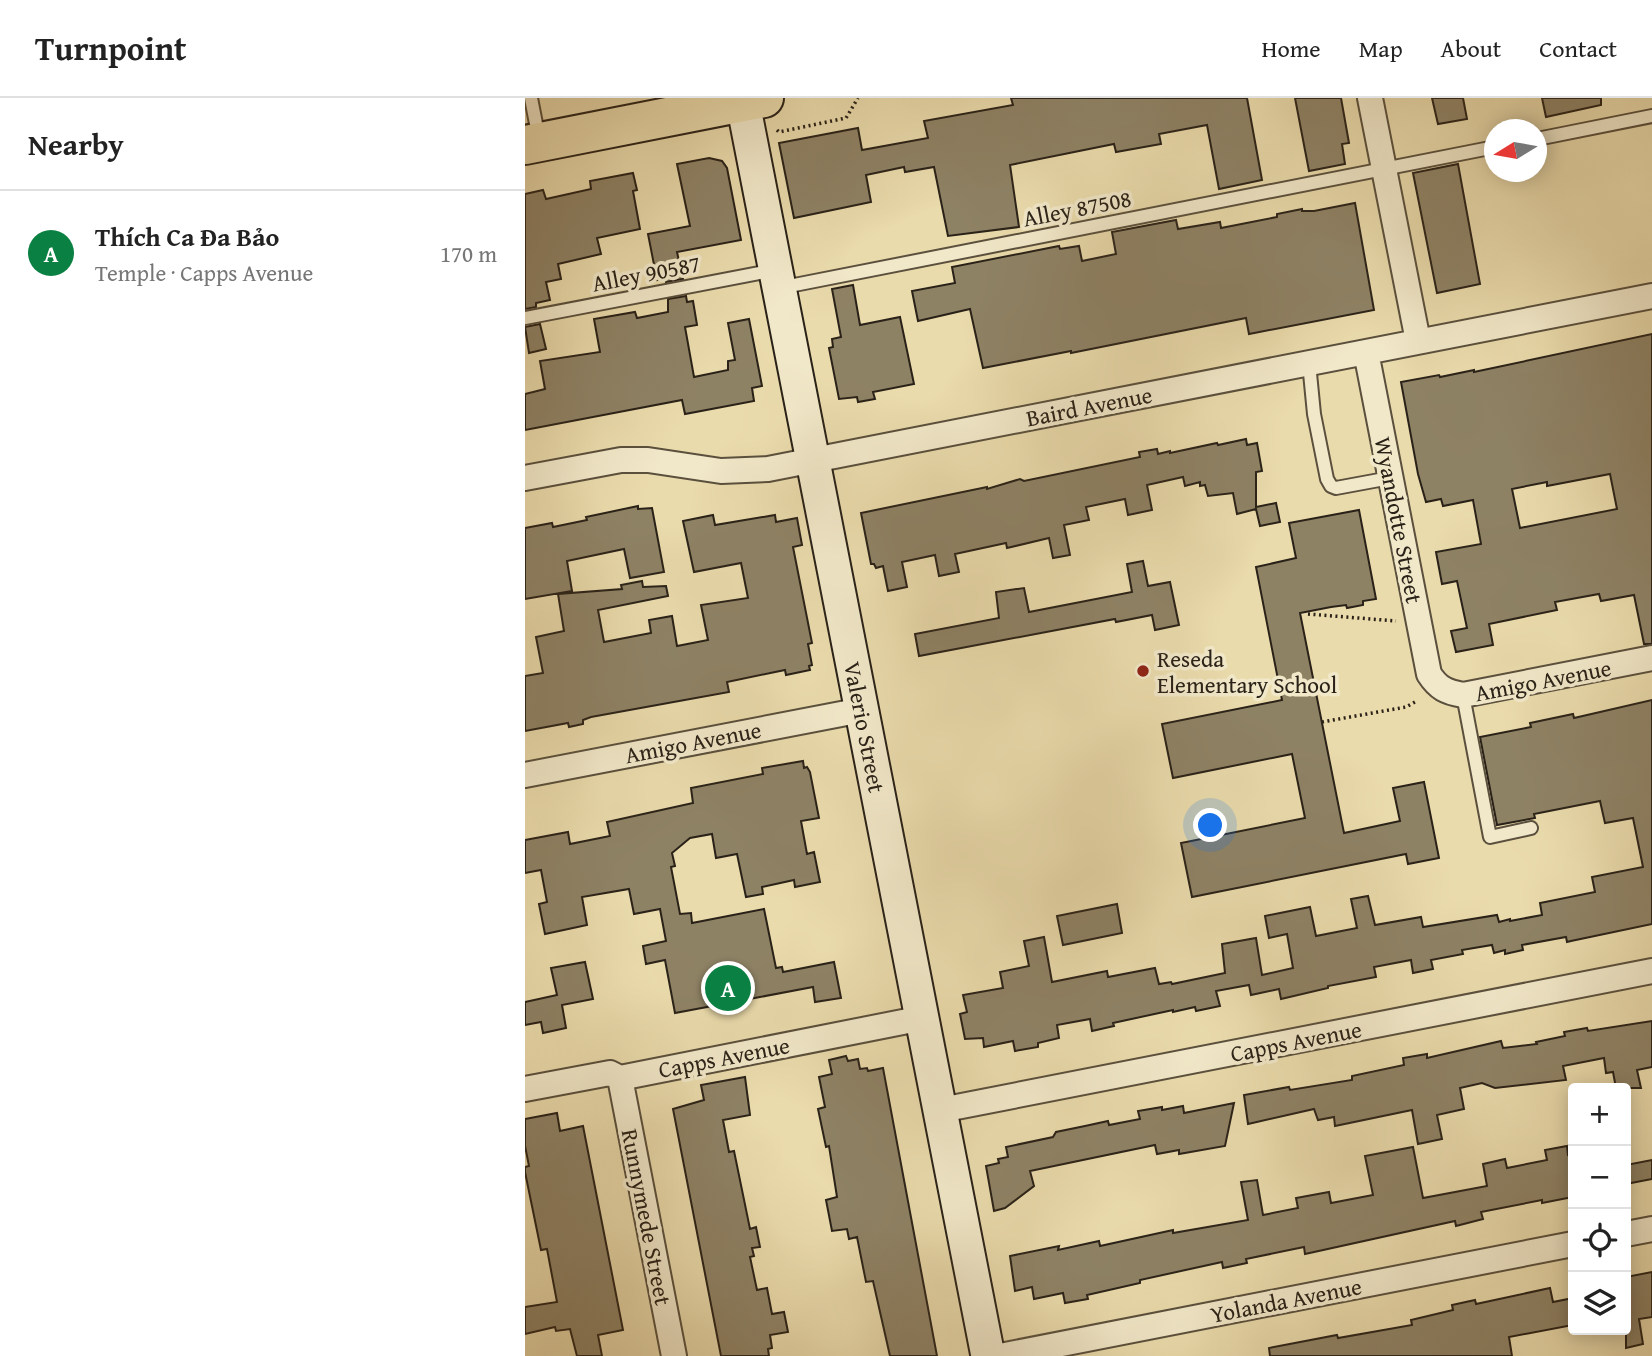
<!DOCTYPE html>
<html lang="en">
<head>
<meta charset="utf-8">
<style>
  body { margin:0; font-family:"Gentium Book Plus",serif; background:#f6f6f6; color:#222 }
  .controls { position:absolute; right:21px; bottom:21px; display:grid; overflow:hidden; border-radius:7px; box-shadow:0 4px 18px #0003 }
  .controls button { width:63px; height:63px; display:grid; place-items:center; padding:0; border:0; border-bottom:2px solid #e0e0e0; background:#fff; color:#222; font:35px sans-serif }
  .compass { position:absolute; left:959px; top:21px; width:63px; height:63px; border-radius:50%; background:#fff; box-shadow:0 4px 18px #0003; rotate:259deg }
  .you { position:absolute; left:686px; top:728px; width:24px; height:24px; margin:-18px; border:5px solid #fff; border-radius:50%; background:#1a73e8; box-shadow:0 0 0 10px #1a73e833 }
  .badge { display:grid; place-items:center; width:46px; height:46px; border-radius:50%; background:#0b8043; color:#fff; font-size:23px; font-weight:700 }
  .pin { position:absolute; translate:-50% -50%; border:4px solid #fff; box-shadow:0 2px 7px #0006 }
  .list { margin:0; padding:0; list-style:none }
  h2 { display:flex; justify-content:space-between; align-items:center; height:91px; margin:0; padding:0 28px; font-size:30px }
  h2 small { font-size:23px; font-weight:400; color:#767676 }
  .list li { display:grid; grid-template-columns:46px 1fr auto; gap:21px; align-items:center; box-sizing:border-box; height:126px; padding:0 28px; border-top:2px solid #e0e0e0 }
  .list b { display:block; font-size:26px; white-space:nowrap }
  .list p { margin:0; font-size:23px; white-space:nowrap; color:#767676 }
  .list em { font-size:23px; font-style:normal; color:#767676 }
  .icon { flex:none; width:38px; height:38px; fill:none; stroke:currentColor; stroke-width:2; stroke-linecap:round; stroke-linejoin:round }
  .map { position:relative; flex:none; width:1127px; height:1258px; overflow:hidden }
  header { display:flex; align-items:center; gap:42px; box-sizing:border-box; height:98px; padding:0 35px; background:#fff; border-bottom:2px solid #e0e0e0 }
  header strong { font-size:33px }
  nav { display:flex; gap:38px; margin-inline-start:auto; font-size:24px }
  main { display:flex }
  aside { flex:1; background:#fff }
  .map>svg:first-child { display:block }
</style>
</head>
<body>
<header>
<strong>Turnpoint</strong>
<nav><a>Home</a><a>Map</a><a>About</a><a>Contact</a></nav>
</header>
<main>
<aside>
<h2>Nearby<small></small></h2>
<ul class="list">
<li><span class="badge">A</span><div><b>Thích Ca Đa Bảo</b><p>Temple · Capps Avenue</p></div><em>170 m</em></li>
</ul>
</aside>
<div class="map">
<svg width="1127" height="1258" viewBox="0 0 1127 1258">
  <rect width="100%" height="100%" fill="#eadbac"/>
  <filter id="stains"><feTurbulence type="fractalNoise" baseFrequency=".00286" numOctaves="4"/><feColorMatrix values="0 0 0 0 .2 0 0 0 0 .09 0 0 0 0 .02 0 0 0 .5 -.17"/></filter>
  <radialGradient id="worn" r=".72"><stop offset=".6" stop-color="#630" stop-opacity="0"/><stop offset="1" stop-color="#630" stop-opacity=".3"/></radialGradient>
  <path fill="#8e8265" stroke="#2a2218" stroke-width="2" fill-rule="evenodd" d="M486,0h236l15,82 -43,9 -12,-64 -48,9 2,10 -45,8 -2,-8 -104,21 9,62 -71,9 -14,-69 -29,5 -1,-5 -38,8 5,27 -77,16 -15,-75 79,-15 4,22 66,-12 -4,-17 89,-16z
    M770,0h46l8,45 -7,1 3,20 -36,7z
    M907,0h31l4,21 -29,5z
    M1017,0h59v7l-55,12z
    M184,60l13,3 5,7 14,72 -64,12 6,27 -17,3v-4l-9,2 -9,-46 42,-8 -13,-62z
    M933,66l22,120 -43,9 -24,-120z
    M108,75l4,17 -4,1 7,38 -43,9 4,16 -43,10 3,15 -15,3 4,18 -14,3v4l-11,2v-115l18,-4 3,9 45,-10 -1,-8z
    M830,105l19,107 -125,24 -3,-16 -175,35v-2l-88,17 -13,-59 -52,12 -6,-30 43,-8 -3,-16 107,-21 1,3 19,-3 3,15 34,-7 -4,-22 64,-12 2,9 42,-7 1,6 56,-11v-3l25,-5v2h12z
    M328,187l7,40 40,-8 14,67 -41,8 2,7 -17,3 -1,-5 -18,2 -10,-51 4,-1 -1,-8 9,-2 -9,-48z
    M161,198l1,6 6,-1 4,24 -12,2 9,50 34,-7v-9l7,-1 -7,-37 21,-4 13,67 -10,2 2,13 -69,13 -3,-14 -157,30v-36l20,-5 -5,-28 60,-9 -6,-33 41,-7 2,6 31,-6v-13z
    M15,226l6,25 -17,4 -4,-26z
    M1127,236v310h-8l-10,-49 -33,6 -2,-7 -44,8 2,8 -68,14 4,21 -37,7 -5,-21 16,-3 -10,-47 -15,3 -6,-32 45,-8 -8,-44 -30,6 -2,-7 -15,3 -8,-28 -17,-92 38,-7 1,2 34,-7v2zM1085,376l7,35 -97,19 -8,-39 35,-7v4z
    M721,341l1,6 10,-2 5,28 -6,1v35l20,-4 4,19 -20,4 -4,-17 -19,5 -4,-21 -25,3 -3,-11 -5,1v-4l-15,4 -2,-9 -36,8 5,25 -24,5 -3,-16 -39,8 3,13 -25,5 6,30 -17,3 -4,-20 -42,10 -1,-5 -51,11 4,18 -20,4 -4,-21 -33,7 5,25 -19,4 -5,-25 -7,2 -2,-4h-3l-10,-51 126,-26v2l33,-10 4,2 116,-24 -1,-5 18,-3 1,5 12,-3v2l47,-10 1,2z
    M113,408v3l14,-1 12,64 -34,6 -6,-29 -57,12 5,30 -47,8v-71l27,-5 1,4 34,-7 -1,-3z
    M834,412l17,89 -13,2v4l-16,3 -1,-3 -15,2 -31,6 44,220 56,-12 -7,-33 31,-6 15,76 -31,6 -2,-10 -214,43 -11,-54 124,-25 -13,-64 -119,24 -11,-54 120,-24 -26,-133 40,-9 -7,-35z
    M188,417l2,10 60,-10 1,7 21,-4 5,27 -9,2 19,96 -4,1 4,21 -3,1 1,4 -24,5 -1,-5 -58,12 2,10 -138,25 -8,3v4l-14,3 -1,-4 -43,8v-55l18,-3 -7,-36 28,-6 -6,-37 64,-5 -1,-4 21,-4 1,6 23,-1 2,10 -70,14 6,32 47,-9 -2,-13 23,-4 5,30 31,-6 -7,-35 47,-7 -7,-35 -47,9 -11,-51z
    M618,463l5,25 22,-4 9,43 -24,5 -3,-15 -36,7 -1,-3 -196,37 -4,-22 84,-16 -3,-26 28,-4 5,24 103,-20 -5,-28z
    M1127,602v224l-81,17 -4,1 -1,-5 -44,8 1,5 -18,4v-4l-11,3 -2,-8 -30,5 1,4 -32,6 2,9 -20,4 -2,-13 -37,7 2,10 -48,9v2l-47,11 -2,-10 -28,6 -2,-10 -33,6 4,15 -24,5 -1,-4 -22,5v-2l-60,13 1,3 -22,5 -2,-12 -33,6 2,13 -21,5v4l-23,4 -2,-10 -29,6 -1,-9 -18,1 -5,-25 7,-2 -4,-17 40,-7 -3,-16 29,-6 -5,-25 20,-4 8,45 55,-11 1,6 47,-9 4,16 12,-2 1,2 53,-11 -3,-29 34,-6 6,37 31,-7 -6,-34 -18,4 -4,-22 45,-9 6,29 41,-8 -6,-29 17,-3 7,29 46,-8 2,10 74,-12 2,7 11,-3v2l32,-6 -2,-12 55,-11 -3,-15 51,-10 -10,-49 -28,5 -5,-22 -66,13 1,4 -38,7 -17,-88 51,-10 -1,-4 43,-9 1,4z
    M278,663l1,7 3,-1 3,5 9,46 -18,3 6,33 7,-2 6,30 -25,5 -1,-7 -32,7 1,7 -17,3 -9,-43 -21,4 -4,-24 -22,4 -18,15 3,13 -4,1 9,47 11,-1 1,10 72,-14 12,59 6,-1 1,5 51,-10 7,36 -26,4 -2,-15 -138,26 -10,-53 -19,4 -3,-18 23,-5 -6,-32 -26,5 -5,-25 -47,8 5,28 -42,9 -6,-30 8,-2 -6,-32 -16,3v-33l43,-8 2,12 40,-8 -3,-14 86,-19 -2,-15 72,-14 -1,-6z
    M592,806l5,29 -59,12 -6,-29z
    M60,864l8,37 -31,6 4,23 -23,5 -2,-11 -16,3v-23l32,-7 -6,-27z
    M1127,923v46l-15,3 4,18h-25l-3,-16 -7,1 -2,-15 -41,8 3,14 -71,8 -13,-5 -22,5 4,21 -27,6 5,24 -24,5 -6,-34 -77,16 -1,-9 -16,3 -4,-11 -66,15 -4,-29 45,-8 1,3 62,-10v-4l52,-11 -1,-7 24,-4v4l74,-17 2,7 34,-4 -1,-2 29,-6 -1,-4 23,-4 1,3z
    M321,958l2,5 10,-2 2,10 7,-1 1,3 15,-3 54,288h-47l-17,-75 -7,1 -9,-45 -8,2 -2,-10 -15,2 -6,-31 11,-3 -8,-51 -3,1 -8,-38 7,-2 -6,-30 13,-3 -3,-14z
    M220,979l5,38 -27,5 6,32 5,-1 16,78 6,-2 4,20 -8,1 2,8 -4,1 7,33 10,-2 5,26 12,-2 4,20 -18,3 2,13 -4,1 1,7h-48l-48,-247 31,-9 -3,-15z
    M709,1005l-9,43 -46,8v-4l-22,4 -2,-9 -125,26 4,15 -29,22 -11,3 -8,-45 13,-3 -1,-4 10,-2 -2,-10 47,-10 3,-5 29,-6 23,-5 1,4 31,-6 -2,-8 24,-4v3l21,-4 1,7z
    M32,1015l3,18 23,-5 40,204 -25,5 4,21h-25l-7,-27 -14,2 -1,-4 -30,7v-27l32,-5 -10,-53 -6,1 -16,-78v-5l4,-1 -4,-20v-27z
    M1042,1048l1,9 5,-1v43l-31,6v-3l-61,12 2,7 -27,7 -1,-5 -150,33 -1,-7 -58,12 1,4 -24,5 -1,-6 -82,18v3l-53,12 1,4 -23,4 -2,-10 -29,6 -2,-12 -17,4 -5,-35 49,-10 -1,4 41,-9 1,5 73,-16v3l75,-13 -7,-38 16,-2 6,35 35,-7 -2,-10 33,-6 2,11 42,-8 -8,-39 48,-9 10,51 64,-12 -4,-22 22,-5 2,9 40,-8 -2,-10z
    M1127,1062v19l-26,5v-19z
    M1127,1174v45l-13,2 4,25 -17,4v-71z
    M1025,1190l3,14 20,-4v27l-64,12 3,19h-242l-1,-8 68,-13 1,3 74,-13 -1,-5 42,-10 -1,-5 23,-5 1,4z"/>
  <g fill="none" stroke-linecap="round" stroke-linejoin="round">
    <g stroke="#5a503d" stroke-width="16">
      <path id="lane" d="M6,0l8,41
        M1012,41l115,-23
        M254,190l716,-141
        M0,220l250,-48
        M784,265l5,51 13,65 4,7 5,2 54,-10
        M938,597l27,142 41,-9"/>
    </g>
    <g stroke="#5a503d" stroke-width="28">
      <path id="street" d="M845,0l48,243
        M841,254l63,322c9,14 17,18 34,21l189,-37
        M0,380l96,-18h27l73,11 47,-2 884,-173
        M0,677l337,-65
        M95,980l54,278
        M0,991l85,-16 10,5 303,-60
        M416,1012l711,-139
        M1101,1136l26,-5
        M475,1258l573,-112"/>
    </g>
    <g stroke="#2a2218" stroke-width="37">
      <path id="secondary" d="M217,0l246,1258"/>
    </g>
    <g stroke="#2a2218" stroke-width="42">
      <path id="primary" d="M0,47l239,-47"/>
    </g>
    <path stroke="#2a2218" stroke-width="3.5" stroke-dasharray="2 3.5" stroke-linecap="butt" d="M252,32l2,2 67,-14 12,-20
      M783,516l88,7
      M797,624l84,-15 9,-5"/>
    <use href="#lane" stroke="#f1e8c9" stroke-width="12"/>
    <use href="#street" stroke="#f1e8c9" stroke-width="24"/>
    <use href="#secondary" stroke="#f1e8c9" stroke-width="33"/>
    <use href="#primary" stroke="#eadbac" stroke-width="38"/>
  </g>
  <circle fill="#8f2418" stroke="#f1e8c9" stroke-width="2.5" cx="618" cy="573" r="7"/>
  <g text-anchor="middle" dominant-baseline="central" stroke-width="7" stroke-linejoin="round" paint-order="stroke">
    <g font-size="23" fill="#2a2218" stroke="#f1e8c9">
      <text transform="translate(552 110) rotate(-11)">Alley 87508</text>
      <text transform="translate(121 175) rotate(-11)">Alley 90587</text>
      <text transform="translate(564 308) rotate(-11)">Baird Avenue</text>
      <text transform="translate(874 422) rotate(79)">Wyandotte Street</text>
      <text transform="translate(1018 582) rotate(-11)">Amigo Avenue</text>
      <text transform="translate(340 629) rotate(79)">Valerio Street</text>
      <text transform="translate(168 644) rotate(-11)">Amigo Avenue</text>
      <text transform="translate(771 943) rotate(-11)">Capps Avenue</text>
      <text transform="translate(199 959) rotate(-11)">Capps Avenue</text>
      <text transform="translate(122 1119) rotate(79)">Runnymede Street</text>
      <text transform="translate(761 1202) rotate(-11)">Yolanda Avenue</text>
    </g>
    <g font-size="23" fill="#2a2218" stroke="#f1e8c9" text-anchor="start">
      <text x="632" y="560">Reseda<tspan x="632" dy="26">Elementary School</tspan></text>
    </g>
  </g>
  <rect width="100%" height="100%" filter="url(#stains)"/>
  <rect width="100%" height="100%" fill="url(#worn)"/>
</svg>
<div class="controls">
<button>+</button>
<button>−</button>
<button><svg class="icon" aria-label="locate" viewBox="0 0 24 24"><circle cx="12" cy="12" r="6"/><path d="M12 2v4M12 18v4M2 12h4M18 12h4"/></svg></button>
<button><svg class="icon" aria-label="layers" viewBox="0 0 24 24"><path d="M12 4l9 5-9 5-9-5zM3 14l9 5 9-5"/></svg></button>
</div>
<svg class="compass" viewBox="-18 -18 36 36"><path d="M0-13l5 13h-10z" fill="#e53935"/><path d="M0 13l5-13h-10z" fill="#767676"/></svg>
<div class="you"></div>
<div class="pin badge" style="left:203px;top:890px">A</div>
</div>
</main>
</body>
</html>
